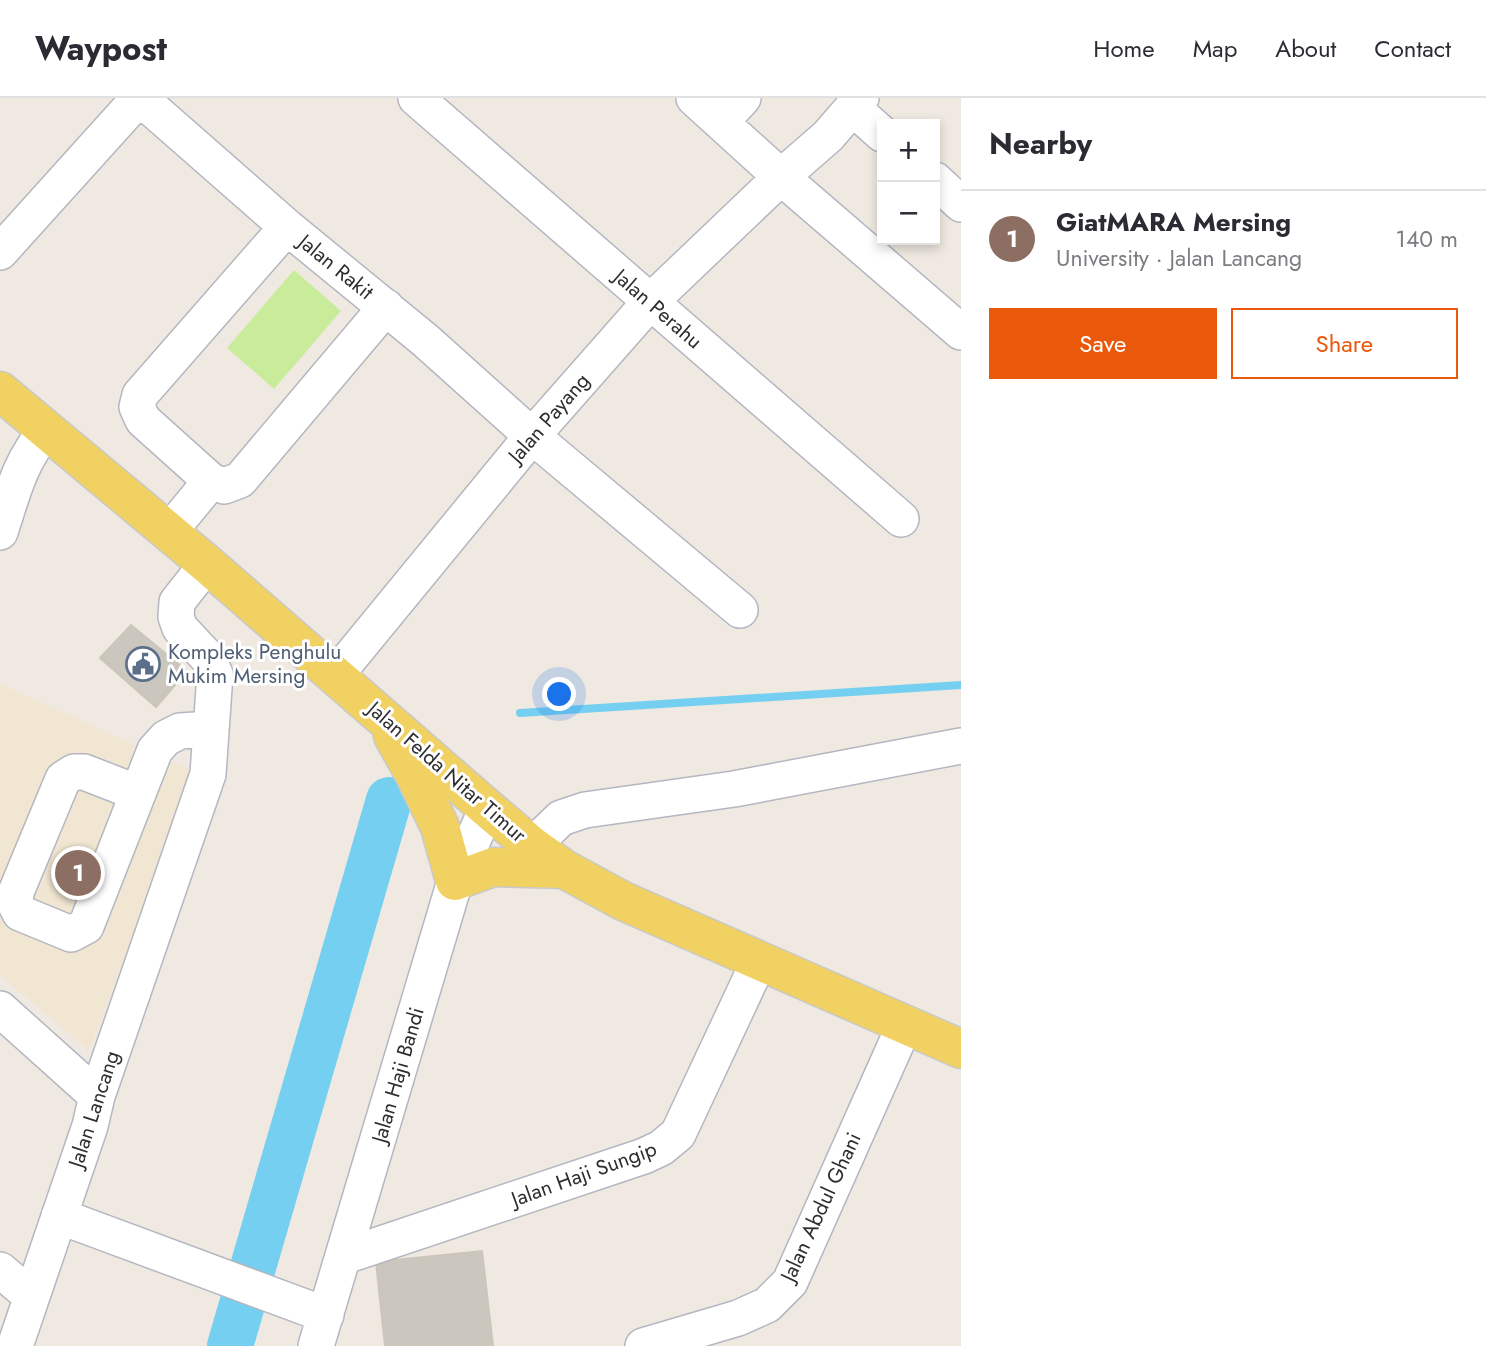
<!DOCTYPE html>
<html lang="en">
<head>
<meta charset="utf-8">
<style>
  body { margin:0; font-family:Jost,sans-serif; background:#f2f2f3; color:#2b2b33 }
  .controls { position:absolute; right:21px; top:21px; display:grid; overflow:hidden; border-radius:0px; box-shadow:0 4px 10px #0003 }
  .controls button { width:63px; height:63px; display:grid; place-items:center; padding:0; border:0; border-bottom:2px solid #e1e1e2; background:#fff; color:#2b2b33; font:35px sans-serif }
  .you { position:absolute; left:560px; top:597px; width:24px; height:24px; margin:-18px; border:5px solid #fff; border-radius:50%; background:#1a73e8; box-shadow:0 0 0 10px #1a73e833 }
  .badge { display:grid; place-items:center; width:46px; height:46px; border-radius:50%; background:#ea580c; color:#fff; font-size:23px; font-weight:700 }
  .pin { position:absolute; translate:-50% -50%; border:4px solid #fff; box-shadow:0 2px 7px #0006 }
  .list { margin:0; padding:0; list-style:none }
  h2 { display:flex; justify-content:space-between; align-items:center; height:91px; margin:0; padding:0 28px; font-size:30px }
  h2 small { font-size:23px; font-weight:400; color:#7c7c81 }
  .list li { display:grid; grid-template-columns:46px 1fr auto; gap:21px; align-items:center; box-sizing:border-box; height:98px; padding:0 28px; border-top:2px solid #e1e1e2 }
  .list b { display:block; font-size:26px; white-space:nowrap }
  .list p { margin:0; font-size:23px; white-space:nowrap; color:#7c7c81 }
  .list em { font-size:23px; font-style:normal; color:#7c7c81 }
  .actions { display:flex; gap:14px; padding:21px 28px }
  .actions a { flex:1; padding:16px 0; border:2px solid #ea580c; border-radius:0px; text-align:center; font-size:24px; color:#ea580c }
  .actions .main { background:#ea580c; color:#fff }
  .map { position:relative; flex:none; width:961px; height:1248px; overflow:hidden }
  header { display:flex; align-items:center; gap:42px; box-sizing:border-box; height:98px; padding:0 35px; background:#fff; border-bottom:2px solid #e1e1e2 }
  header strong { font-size:33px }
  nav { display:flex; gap:38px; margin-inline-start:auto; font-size:24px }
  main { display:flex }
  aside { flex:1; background:#fff }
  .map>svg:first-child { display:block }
</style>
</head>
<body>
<header>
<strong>Waypost</strong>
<nav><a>Home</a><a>Map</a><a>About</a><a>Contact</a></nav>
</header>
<main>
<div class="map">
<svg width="961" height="1248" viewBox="0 0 961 1248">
  <rect width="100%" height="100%" fill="#efe9e1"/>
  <path fill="#f0e6d1" d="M0,586l195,88 -106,278 -89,-75z"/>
  <path fill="#c9ec9a" d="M294,172l47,41 -67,78 -47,-41z"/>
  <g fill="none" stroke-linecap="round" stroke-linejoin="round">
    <path stroke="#75cff0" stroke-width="8" d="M520,615l441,-28"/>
    <path stroke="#75cff0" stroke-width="46" d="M230,1248l159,-546"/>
  </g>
  <path fill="#cbc7bf" stroke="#cbc5ba" stroke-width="2" d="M131,527l56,46 -31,36 -56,-49z
    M482,1153l11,95h-108l-9,-84z"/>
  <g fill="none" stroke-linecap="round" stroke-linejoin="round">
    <g stroke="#b4b7c1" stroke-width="38">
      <path id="minor" d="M140,0l147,129 138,113 107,96 208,174
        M416,0l485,421
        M694,0l87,79 180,155
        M854,11l28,25
        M721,24l22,-24
        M935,82l26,24
        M287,129l-147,168 -3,12 6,13 68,61 13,5 16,-6 146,-173
        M0,154l139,-154
        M0,434c13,-40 19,-69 47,-103
        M168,435l43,-52
        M335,578l197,-240 118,-134 131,-125 47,-41 33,-38
        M138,695l-54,-21h-10l-11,7 -47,113 -1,11 5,10 51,21 15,-8 69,-176 11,-12 14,-7 31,-2
        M532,748l29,-28 24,-8 149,-21 227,-43
        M0,911l97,87
        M59,1118l267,99
        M345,1158l299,-100 17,-8 17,-14 81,-173
        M0,1172l31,26
        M15,1248l75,-220 7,-30 111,-322 7,-100 -7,-16 -28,-30 -4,-11 1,-15 30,-38
        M316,1248l139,-465 32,-73
        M643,1248l95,-28 29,-13 23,-23 115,-258"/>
    </g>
    <g stroke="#c9c9c9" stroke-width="41">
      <path id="major" d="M0,293l207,173 280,244 45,38 32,23 59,32 338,148
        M393,638l22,39 25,52 15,54 38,-14 71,2"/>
    </g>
    <use href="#minor" stroke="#fff" stroke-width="35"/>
    <use href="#major" stroke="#f2d163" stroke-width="38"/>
  </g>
  <defs>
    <g id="civic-ring" transform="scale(1.75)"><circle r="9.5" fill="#fff" stroke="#5c6f8a" stroke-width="1.5"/><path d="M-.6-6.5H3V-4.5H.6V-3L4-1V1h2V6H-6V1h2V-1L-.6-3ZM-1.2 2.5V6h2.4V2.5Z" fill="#5c6f8a"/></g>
  </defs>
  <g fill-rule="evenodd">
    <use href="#civic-ring" x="143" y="566"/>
  </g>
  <g text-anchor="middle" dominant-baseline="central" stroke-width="6" stroke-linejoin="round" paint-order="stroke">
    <g font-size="21" fill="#2e2e2e" stroke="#fff">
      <text transform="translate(336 169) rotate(39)">Jalan Rakit</text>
      <text transform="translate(658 211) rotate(41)">Jalan Perahu</text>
      <text transform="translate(549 320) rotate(-49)">Jalan Payang</text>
      <text transform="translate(447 674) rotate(41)">Jalan Felda Nitar Timur</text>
      <text transform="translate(398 977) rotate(-74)">Jalan Haji Bandi</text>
      <text transform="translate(94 1011) rotate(-72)">Jalan Lancang</text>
      <text transform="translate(584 1076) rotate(-20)">Jalan Haji Sungip</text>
      <text transform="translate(821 1109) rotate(-65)">Jalan Abdul Ghani</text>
    </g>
    <g font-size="21" fill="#4e5e75" stroke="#fff" text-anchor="start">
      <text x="168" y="554">Kompleks Penghulu<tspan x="168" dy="24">Mukim Mersing</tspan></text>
    </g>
  </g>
</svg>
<div class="controls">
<button>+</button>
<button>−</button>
</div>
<div class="you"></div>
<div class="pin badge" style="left:78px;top:775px;background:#8d6e63">1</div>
</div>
<aside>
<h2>Nearby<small></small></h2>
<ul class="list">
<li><span class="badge" style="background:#8d6e63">1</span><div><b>GiatMARA Mersing</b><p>University · Jalan Lancang</p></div><em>140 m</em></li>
</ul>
<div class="actions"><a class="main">Save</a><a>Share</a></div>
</aside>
</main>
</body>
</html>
